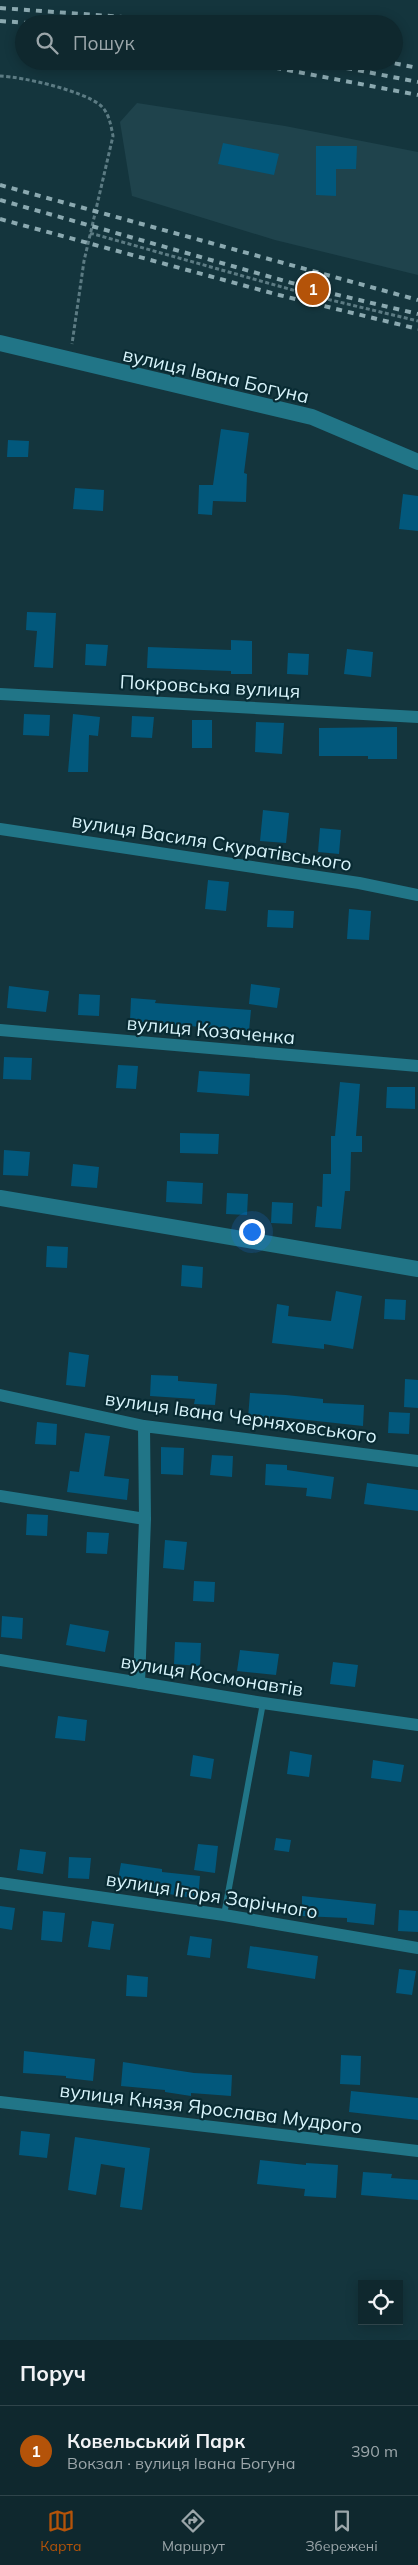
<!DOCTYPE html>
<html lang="uk">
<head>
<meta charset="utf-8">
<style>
  body { margin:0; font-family:Mulish,sans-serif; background:#1d343a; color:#f1f3f6 }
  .controls { position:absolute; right:15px; bottom:15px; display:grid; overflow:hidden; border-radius:0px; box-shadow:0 2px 12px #0003 }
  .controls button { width:45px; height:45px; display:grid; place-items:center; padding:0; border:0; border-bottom:1px solid #2f444a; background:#0f282e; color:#f1f3f6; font:25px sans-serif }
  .you { position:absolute; left:251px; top:1231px; width:18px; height:18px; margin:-12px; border:4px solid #fff; border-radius:50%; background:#1a73e8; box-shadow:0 0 0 8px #1a73e833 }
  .badge { display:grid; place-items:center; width:32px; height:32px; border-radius:50%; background:#b45309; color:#fff; font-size:16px; font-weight:700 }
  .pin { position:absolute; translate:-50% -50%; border:2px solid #fff; box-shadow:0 1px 5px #0006 }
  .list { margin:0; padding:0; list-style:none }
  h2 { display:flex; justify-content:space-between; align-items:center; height:65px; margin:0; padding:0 20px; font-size:21px }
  h2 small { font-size:16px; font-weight:400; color:#9ba6aa }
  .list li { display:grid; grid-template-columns:32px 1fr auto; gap:15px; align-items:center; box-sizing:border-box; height:90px; padding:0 20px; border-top:1px solid #2f444a }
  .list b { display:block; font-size:19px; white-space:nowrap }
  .list p { margin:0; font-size:16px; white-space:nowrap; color:#9ba6aa }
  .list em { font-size:16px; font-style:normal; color:#9ba6aa }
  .icon { flex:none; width:28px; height:28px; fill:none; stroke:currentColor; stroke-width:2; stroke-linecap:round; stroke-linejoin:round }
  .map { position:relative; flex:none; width:418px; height:2340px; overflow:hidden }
  .search { position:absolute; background:#0f282e; box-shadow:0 2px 12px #0003; left:15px; right:15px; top:15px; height:55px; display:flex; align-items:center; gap:12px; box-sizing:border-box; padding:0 18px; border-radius:28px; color:#9ba6aa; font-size:19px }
  .sheet { height:155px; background:#0f282e }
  nav { display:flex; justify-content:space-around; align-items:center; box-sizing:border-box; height:70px; border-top:1px solid #2f444a; background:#0f282e; font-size:14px; color:#9ba6aa }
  nav a { display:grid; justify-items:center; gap:2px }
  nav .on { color:#b45309 }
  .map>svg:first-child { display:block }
</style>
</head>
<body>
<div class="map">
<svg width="418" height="2340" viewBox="0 0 418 2340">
  <rect width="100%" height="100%" fill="#14353d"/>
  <path fill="#1f434c" d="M137,103l148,23 133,26v123l-143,-35 -143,-44 -12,-74z"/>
  <path fill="#02587c" d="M223,143l56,11 -5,21 -56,-11z
    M316,146h41l-1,23h-20v27l-20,-1z
    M221,429l28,4 -5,40 3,1 -1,28 -33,-1 -1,14 -14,-1 1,-29h14z
    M8,440l21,1 -1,16h-21z
    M75,488l29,2 -1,21 -30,-2z
    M403,494l15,2v35l-19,-2z
    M27,612l29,1 -3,55 -19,-1 3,-36 -11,-1z
    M231,640l21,1v33h-21v-3l-84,-3 1,-21 83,3z
    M86,644l22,1 -2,21 -21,-1z
    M347,649l26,3 -2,25 -27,-3z
    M288,653l21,1 -1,21 -21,-1z
    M24,714l26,1 -1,21 -26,-1z
    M73,714l27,3 -2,19 -9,-1 -1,37h-20z
    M132,716l22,1 -2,21 -21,-1z
    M192,720h20v28h-20z
    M256,722l28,1 -2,31 -27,-2z
    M397,727v32h-29v-3h-49v-28z
    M263,810l26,3 -3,30 -26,-2z
    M320,828l21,2 -2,24 -21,-2z
    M208,880l21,2 -3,29 -21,-2z
    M349,909l22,2 -2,29 -22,-1z
    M268,910l26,1 -1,17 -26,-1z
    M251,984l29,4 -3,20 -28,-4z
    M9,986l40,5 -3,21 -39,-4z
    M79,994l21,1 -1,21 -21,-1z
    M131,998l25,2 -1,3 96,7 -2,21 -119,-10z
    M4,1057l28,1 -1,22 -28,-1z
    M118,1065l20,1 -2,23 -20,-1z
    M199,1071l51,3 -1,22 -52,-4z
    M340,1082l20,2 -4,52h6v16h-11l-1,39h-5l-4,38 -26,-2 2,-21 5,1 1,-33h8v-38h4z
    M387,1087h28v22l-29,-1z
    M180,1133l39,1 -1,20 -38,-1z
    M4,1150l26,2 -2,24 -25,-1z
    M73,1164l26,3 -2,21 -26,-2z
    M167,1181l36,2 -1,21 -36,-2z
    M227,1193l21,1 -1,21 -21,-1z
    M272,1202l21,1 -1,21 -21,-1z
    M47,1246l21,1 -1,21 -21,-1z
    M182,1265l21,2 -1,21 -21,-2z
    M336,1291l26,5 -9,53 -29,-5v5l-52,-6 5,-39 12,2 -1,10 43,5z
    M385,1299l21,1 -1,20 -21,-1z
    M69,1352l20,3 -4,32 -19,-2z
    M151,1375l27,1v5l39,3 -2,21 -21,-1 1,-5 -45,-3z
    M405,1379l13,1v28l-14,-1z
    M250,1393l36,2 37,4v4l41,2 -1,21 -93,-10 -1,4 -21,-2z
    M389,1412l21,1 -1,21 -21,-1z
    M37,1422l20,2 -1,21 -21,-1z
    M85,1433l25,3 -6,40 25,3 -2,21 -60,-8 3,-21 9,1z
    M161,1447l23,1 -1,27 -22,-1z
    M212,1455l21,1 -1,21 -22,-2z
    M266,1464l21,1v5l47,7 -3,22 -25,-3 1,-8 -42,-3z
    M367,1483l51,7v21l-54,-7z
    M27,1514l21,1 -1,21 -21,-1z
    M87,1532l22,1 -2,21 -21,-1z
    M165,1540l22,2 -3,28 -21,-2z
    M194,1581l21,1 -1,20 -21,-1z
    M2,1616l21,2 -1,21 -21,-2z
    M70,1624l39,7 -4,21 -39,-7z
    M175,1642l26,1 -1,23 -26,-2z
    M240,1650l39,4 -3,21 -39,-4z
    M333,1662l25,3 -3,22 -25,-3z
    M58,1716l29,4 -2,21 -30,-3z
    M290,1751l22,4 -3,22 -22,-3z
    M193,1755l21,4 -3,20 -21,-3z
    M373,1760l31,5 -3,17 -30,-4z
    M276,1838l15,2 -2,12 -15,-2z
    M198,1844l20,2 -3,27 -21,-3z
    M20,1849l26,3 -3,22 -26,-4z
    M69,1857l22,1 -2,21 -21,-1z
    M121,1863l41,6v3l38,4 -2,23 -81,-14z
    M302,1896l74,8 -2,21 -27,-3v-4l-45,-2z
    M0,1906l15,2 -3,22 -12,-2z
    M399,1910l19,1v21l-20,-1z
    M43,1911l22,2 -3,29 -21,-2z
    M92,1921l22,3 -4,26 -22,-3z
    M190,1936l22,3 -2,19 -23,-3z
    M250,1946l68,10 -3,23 -68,-11z
    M399,1969l17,2 -4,24 -16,-2z
    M127,1975l21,2 -1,20 -21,-1z
    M24,2051l71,8 -2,22 -27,-3v-2l-43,-3z
    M341,2055l20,1 -1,29 -20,-1z
    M123,2062l71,11 38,2 -1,21 -40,-3v3l-26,-4v-2l-44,-4z
    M351,2091l67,7v22l-69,-8z
    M21,2131l29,3 -3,24 -28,-3z
    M75,2137l75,11 -8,62 -22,-3 5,-39 -24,-4 -5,31 -28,-5z
    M260,2160l46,5v-2l32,2 -2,33 -32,-2 1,-7 -48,-5z
    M363,2172l29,2 -1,4 27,2v20l-57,-5z"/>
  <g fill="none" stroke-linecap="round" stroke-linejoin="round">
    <path stroke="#5c7b83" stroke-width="3" stroke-dasharray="4 2.5" stroke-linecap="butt" d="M0,76c23,1 81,14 100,29 9,7 11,21 13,31l-29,125 -12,83
      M90,233l224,63 104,25"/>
    <path stroke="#217587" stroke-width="6" d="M224,1915l39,-212"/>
    <path stroke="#217587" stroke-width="12" d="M0,694l418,23
      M0,829l359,54 59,12
      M0,1030l418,36
      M0,1395l144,31 274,35
      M0,1496l145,23
      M0,1660l263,43 155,22
      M139,1683l6,-164 -1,-93
      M0,1883l224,32 194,33
      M0,2102l418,49"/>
    <path stroke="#217587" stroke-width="16" d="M0,343l312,74 106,45
      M0,1198l418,71"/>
    <path stroke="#8ba9b0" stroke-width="4" stroke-dasharray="6 6" stroke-linecap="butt" d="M0,8l178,13 14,3
      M0,21l43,3
      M240,61l178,34
      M311,61l107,21
      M383,61l35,7
      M0,185l418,115
      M0,200l313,89 105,25
      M0,219l279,76 139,34"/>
  </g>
  <g text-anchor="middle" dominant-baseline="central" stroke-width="4.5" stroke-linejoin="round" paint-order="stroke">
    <g font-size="19" fill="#d8f4fb" stroke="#092b33">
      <text transform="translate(216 375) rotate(13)">вулиця Івана Богуна</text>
      <text transform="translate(210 686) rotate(3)">Покровська вулиця</text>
      <text transform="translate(212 842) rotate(9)">вулиця Василя Скуратівського</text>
      <text transform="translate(211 1030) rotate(5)">вулиця Козаченка</text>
      <text transform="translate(241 1417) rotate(8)">вулиця Івана Черняховського</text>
      <text transform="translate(212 1675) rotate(9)">вулиця Космонавтів</text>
      <text transform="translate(212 1895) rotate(9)">вулиця Ігоря Зарічного</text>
      <text transform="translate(211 2108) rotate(7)">вулиця Князя Ярослава Мудрого</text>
    </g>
  </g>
</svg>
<div class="controls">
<button><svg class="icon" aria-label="locate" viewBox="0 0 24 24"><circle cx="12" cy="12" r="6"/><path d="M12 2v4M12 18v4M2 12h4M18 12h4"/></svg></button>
</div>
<div class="you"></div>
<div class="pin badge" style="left:313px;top:289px">1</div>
<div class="search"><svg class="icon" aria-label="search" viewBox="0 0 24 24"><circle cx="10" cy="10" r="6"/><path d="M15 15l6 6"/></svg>Пошук</div>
</div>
<section class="sheet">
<h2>Поруч<small></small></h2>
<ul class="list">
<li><span class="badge">1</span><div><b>Ковельський Парк</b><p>Вокзал · вулиця Івана Богуна</p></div><em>390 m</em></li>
</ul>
</section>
<nav>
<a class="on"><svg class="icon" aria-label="map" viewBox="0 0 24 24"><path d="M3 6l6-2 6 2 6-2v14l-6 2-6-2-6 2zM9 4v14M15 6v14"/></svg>Карта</a>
<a><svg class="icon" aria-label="directions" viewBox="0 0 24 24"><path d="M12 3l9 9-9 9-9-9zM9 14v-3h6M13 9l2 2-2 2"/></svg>Маршрут</a>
<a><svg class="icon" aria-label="saved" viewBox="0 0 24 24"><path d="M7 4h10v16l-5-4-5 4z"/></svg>Збережені</a>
</nav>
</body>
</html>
